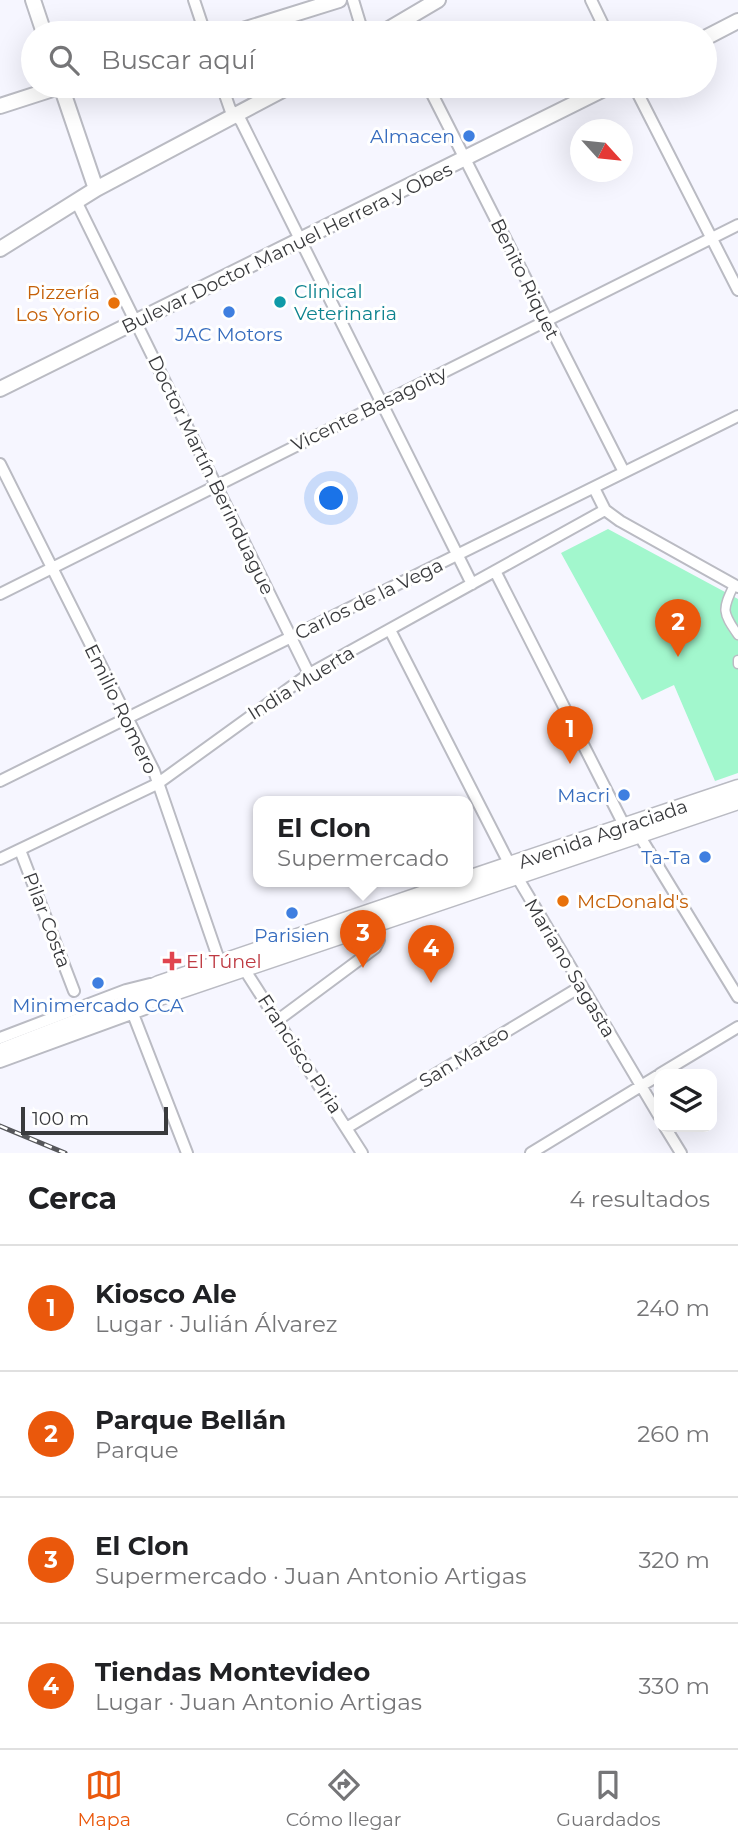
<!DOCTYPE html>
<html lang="es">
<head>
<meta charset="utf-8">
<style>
  body { margin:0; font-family:Montserrat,sans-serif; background:#f6f6f6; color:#202124 }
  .controls { position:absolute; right:21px; bottom:21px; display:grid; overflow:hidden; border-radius:14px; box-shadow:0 7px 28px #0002 }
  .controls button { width:63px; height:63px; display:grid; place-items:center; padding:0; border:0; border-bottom:2px solid #e0e0e0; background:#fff; color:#202124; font:35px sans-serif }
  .compass { position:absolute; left:570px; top:119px; width:63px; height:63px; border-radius:50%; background:#fff; box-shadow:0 7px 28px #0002; rotate:117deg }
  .scale { position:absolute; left:21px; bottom:18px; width:147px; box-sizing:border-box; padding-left:7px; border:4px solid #393a3d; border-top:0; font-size:19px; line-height:24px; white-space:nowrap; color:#393a3d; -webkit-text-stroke:5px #fff; paint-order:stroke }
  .you { position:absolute; left:332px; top:499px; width:24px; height:24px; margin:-18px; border:5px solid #fff; border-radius:50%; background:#1a73e8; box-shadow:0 0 0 10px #1a73e833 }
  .badge { display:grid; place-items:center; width:46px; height:46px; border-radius:50%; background:#ea580c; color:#fff; font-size:23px; font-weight:700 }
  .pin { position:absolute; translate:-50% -58px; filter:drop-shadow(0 2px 4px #0008) }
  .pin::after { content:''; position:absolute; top:37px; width:24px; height:21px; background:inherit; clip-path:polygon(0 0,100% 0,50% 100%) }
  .popup { position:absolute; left:253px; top:796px; width:220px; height:91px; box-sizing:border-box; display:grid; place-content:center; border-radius:14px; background:#fff; filter:drop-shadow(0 2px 5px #0005); font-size:23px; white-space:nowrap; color:#757577 }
  .popup b { font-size:26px; color:#202124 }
  .popup::after { content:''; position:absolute; left:50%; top:100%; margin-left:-14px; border:14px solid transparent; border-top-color:#fff }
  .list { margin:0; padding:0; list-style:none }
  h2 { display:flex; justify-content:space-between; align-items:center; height:91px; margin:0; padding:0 28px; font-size:30px }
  h2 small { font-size:23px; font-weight:400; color:#757577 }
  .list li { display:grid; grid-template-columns:46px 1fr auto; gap:21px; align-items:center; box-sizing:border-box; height:126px; padding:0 28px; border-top:2px solid #e0e0e0 }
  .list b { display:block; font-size:26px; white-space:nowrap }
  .list p { margin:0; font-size:23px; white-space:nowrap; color:#757577 }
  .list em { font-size:23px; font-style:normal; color:#757577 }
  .icon { flex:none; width:38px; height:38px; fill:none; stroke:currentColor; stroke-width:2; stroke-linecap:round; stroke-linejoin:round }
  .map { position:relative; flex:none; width:738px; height:1153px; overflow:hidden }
  .search { position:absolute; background:#fff; box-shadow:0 7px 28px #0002; left:21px; right:21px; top:21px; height:77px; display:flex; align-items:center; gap:18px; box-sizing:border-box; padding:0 24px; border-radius:38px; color:#757577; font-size:26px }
  .sheet { height:595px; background:#fff }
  nav { display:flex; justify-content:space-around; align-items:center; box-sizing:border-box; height:98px; border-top:2px solid #e0e0e0; background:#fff; font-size:19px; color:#757577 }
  nav a { display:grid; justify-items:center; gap:4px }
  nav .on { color:#ea580c }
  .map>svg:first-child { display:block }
</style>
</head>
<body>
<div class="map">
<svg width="738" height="1153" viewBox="0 0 738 1153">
  <rect width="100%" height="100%" fill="#f6f6ff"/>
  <path fill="#a2f7cd" d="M608,529l130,70v174l-23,8 -41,-96 -32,15 -81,-147z"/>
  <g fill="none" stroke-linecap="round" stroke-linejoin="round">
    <g stroke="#babbc3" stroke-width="11">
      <path id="pedestrian" d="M734,585c-12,25 -12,27 4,50
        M738,664v-4"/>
    </g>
    <g stroke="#babbc3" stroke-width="14">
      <path id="minor" d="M194,0l11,33
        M353,0l10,33
        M591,0l16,33
        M222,86l8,23 11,12 231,463
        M428,86l196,386
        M634,86l104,204
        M76,201l233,473
        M0,464l154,307 66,192
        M594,488l11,22 15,11 118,66
        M495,571l130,256
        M0,594l738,-369
        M390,630l120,235 149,251
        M0,781l738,-365
        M639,835l99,162
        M20,850l54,141
        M0,859l157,-75 152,-110 296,-164
        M241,964l121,189
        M133,1014l54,139
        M278,1020l97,-72 4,-8 -4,-16
        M0,1038l126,-48 24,-6
        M0,1062l145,-53
        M660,1074l78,-47
        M348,1127l232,-140
        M665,1127l16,26
        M531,1153l128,-78"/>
    </g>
    <g stroke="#babbc3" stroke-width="18">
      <path id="tertiary" d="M33,0l11,33
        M233,33l106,-33
        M382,33l56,-33
        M705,38l33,-17
        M61,86l35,103
        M0,106l62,-20
        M0,249l96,-60 194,-103
        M0,389l610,-303"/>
    </g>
    <g stroke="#babbc3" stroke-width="19">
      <path id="secondary" d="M468,879l270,-91
        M122,1005l11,1 605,-205
        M0,1052l122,-47 6,-6 31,-15 300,-102"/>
    </g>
    <use href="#pedestrian" stroke="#fff" stroke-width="8"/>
    <use href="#minor" stroke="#fff" stroke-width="10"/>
    <use href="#tertiary" stroke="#fff" stroke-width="14"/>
    <use href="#secondary" stroke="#fff" stroke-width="16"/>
    <g stroke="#56575b" stroke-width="5">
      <path id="rail" d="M0,1126l65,27"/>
    </g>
    <use href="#rail" stroke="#fff" stroke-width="2.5" stroke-dasharray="8" stroke-linecap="butt"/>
  </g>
  <g fill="#3f7fe0" stroke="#fff" stroke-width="2.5">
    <circle cx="469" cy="136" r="7"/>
    <circle cx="229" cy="312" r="7"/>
    <circle cx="624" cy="795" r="7"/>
    <circle cx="705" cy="857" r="7"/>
    <circle cx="292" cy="913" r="7"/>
    <circle cx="98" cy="983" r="7"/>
  </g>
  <circle fill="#0f9aa8" stroke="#fff" stroke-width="2.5" cx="280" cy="302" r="7"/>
  <g fill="#e8710a" stroke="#fff" stroke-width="2.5">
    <circle cx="114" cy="303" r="7"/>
    <circle cx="563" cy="901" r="7"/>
  </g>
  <path fill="#e0444e" stroke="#fff" stroke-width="2.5" d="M168.5 950.5h7v7h7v7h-7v7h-7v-7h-7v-7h7z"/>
  <g text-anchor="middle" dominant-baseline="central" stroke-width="6" stroke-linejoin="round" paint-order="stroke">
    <g font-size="19" fill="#366cbe" stroke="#fff" text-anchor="end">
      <text x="455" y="136">Almacen</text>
      <text x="229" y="334" text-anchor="middle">JAC Motors</text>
      <text x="610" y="795">Macri</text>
      <text x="691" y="857">Ta-Ta</text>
      <text x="292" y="935" text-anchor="middle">Parisien</text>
      <text x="98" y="1005" text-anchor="middle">Minimercado CCA</text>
    </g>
    <g font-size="19" fill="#393a3d" stroke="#fff">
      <text transform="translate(287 248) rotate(-26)">Bulevar Doctor Manuel Herrera y Obes</text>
      <text transform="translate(525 279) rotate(64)">Benito Riquet</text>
      <text transform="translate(369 409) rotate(-26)">Vicente Basagoity</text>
      <text transform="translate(211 475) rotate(64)">Doctor Martín Berinduague</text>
      <text transform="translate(369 599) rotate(-26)">Carlos de la Vega</text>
      <text transform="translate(301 683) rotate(-32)">India Muerta</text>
      <text transform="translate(121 709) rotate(64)">Emilio Romero</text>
      <text transform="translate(603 834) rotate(-19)">Avenida Agraciada</text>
      <text transform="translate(47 920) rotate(69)">Pilar Costa</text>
      <text transform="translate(570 968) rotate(59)">Mariano Sagasta</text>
      <text transform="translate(300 1054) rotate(57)">Francisco Piria</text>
      <text transform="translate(464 1057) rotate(-31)">San Mateo</text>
    </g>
    <g font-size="19" fill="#0d838f" stroke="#fff" text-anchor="start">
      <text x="294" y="291">Clinical<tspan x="294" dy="22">Veterinaria</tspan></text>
    </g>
    <g font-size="19" fill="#c56008" stroke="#fff" text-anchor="end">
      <text x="100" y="292">Pizzería<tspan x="100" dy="22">Los Yorio</tspan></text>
      <text x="577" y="901" text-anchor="start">McDonald's</text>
    </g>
    <g font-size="19" fill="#be3a42" stroke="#fff" text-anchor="start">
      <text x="186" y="961">El Túnel</text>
    </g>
  </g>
</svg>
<div class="controls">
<button><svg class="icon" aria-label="layers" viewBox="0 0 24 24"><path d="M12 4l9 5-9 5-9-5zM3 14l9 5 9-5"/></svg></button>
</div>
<svg class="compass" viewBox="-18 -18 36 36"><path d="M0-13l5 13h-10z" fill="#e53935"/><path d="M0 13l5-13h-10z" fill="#757577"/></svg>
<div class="scale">100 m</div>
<div class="you"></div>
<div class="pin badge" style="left:570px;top:764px">1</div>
<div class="pin badge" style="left:678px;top:657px">2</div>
<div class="pin badge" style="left:363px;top:968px">3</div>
<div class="popup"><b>El Clon</b>Supermercado</div>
<div class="pin badge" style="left:431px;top:983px">4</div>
<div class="search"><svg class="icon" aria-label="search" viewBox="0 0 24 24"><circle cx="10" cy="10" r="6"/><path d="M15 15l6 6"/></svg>Buscar aquí</div>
</div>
<section class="sheet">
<h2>Cerca<small>4 resultados</small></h2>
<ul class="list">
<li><span class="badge">1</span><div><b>Kiosco Ale</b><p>Lugar · Julián Álvarez</p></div><em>240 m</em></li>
<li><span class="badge">2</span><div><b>Parque Bellán</b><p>Parque</p></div><em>260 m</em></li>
<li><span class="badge">3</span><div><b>El Clon</b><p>Supermercado · Juan Antonio Artigas</p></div><em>320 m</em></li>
<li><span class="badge">4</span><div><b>Tiendas Montevideo</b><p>Lugar · Juan Antonio Artigas</p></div><em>330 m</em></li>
</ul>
</section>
<nav>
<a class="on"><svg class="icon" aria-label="map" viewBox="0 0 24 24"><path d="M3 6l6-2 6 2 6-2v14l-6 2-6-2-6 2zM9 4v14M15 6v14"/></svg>Mapa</a>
<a><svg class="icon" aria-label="directions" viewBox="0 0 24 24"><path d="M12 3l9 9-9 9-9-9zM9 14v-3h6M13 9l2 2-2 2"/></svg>Cómo llegar</a>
<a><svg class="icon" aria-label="saved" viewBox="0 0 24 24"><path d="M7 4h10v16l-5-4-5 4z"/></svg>Guardados</a>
</nav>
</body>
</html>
